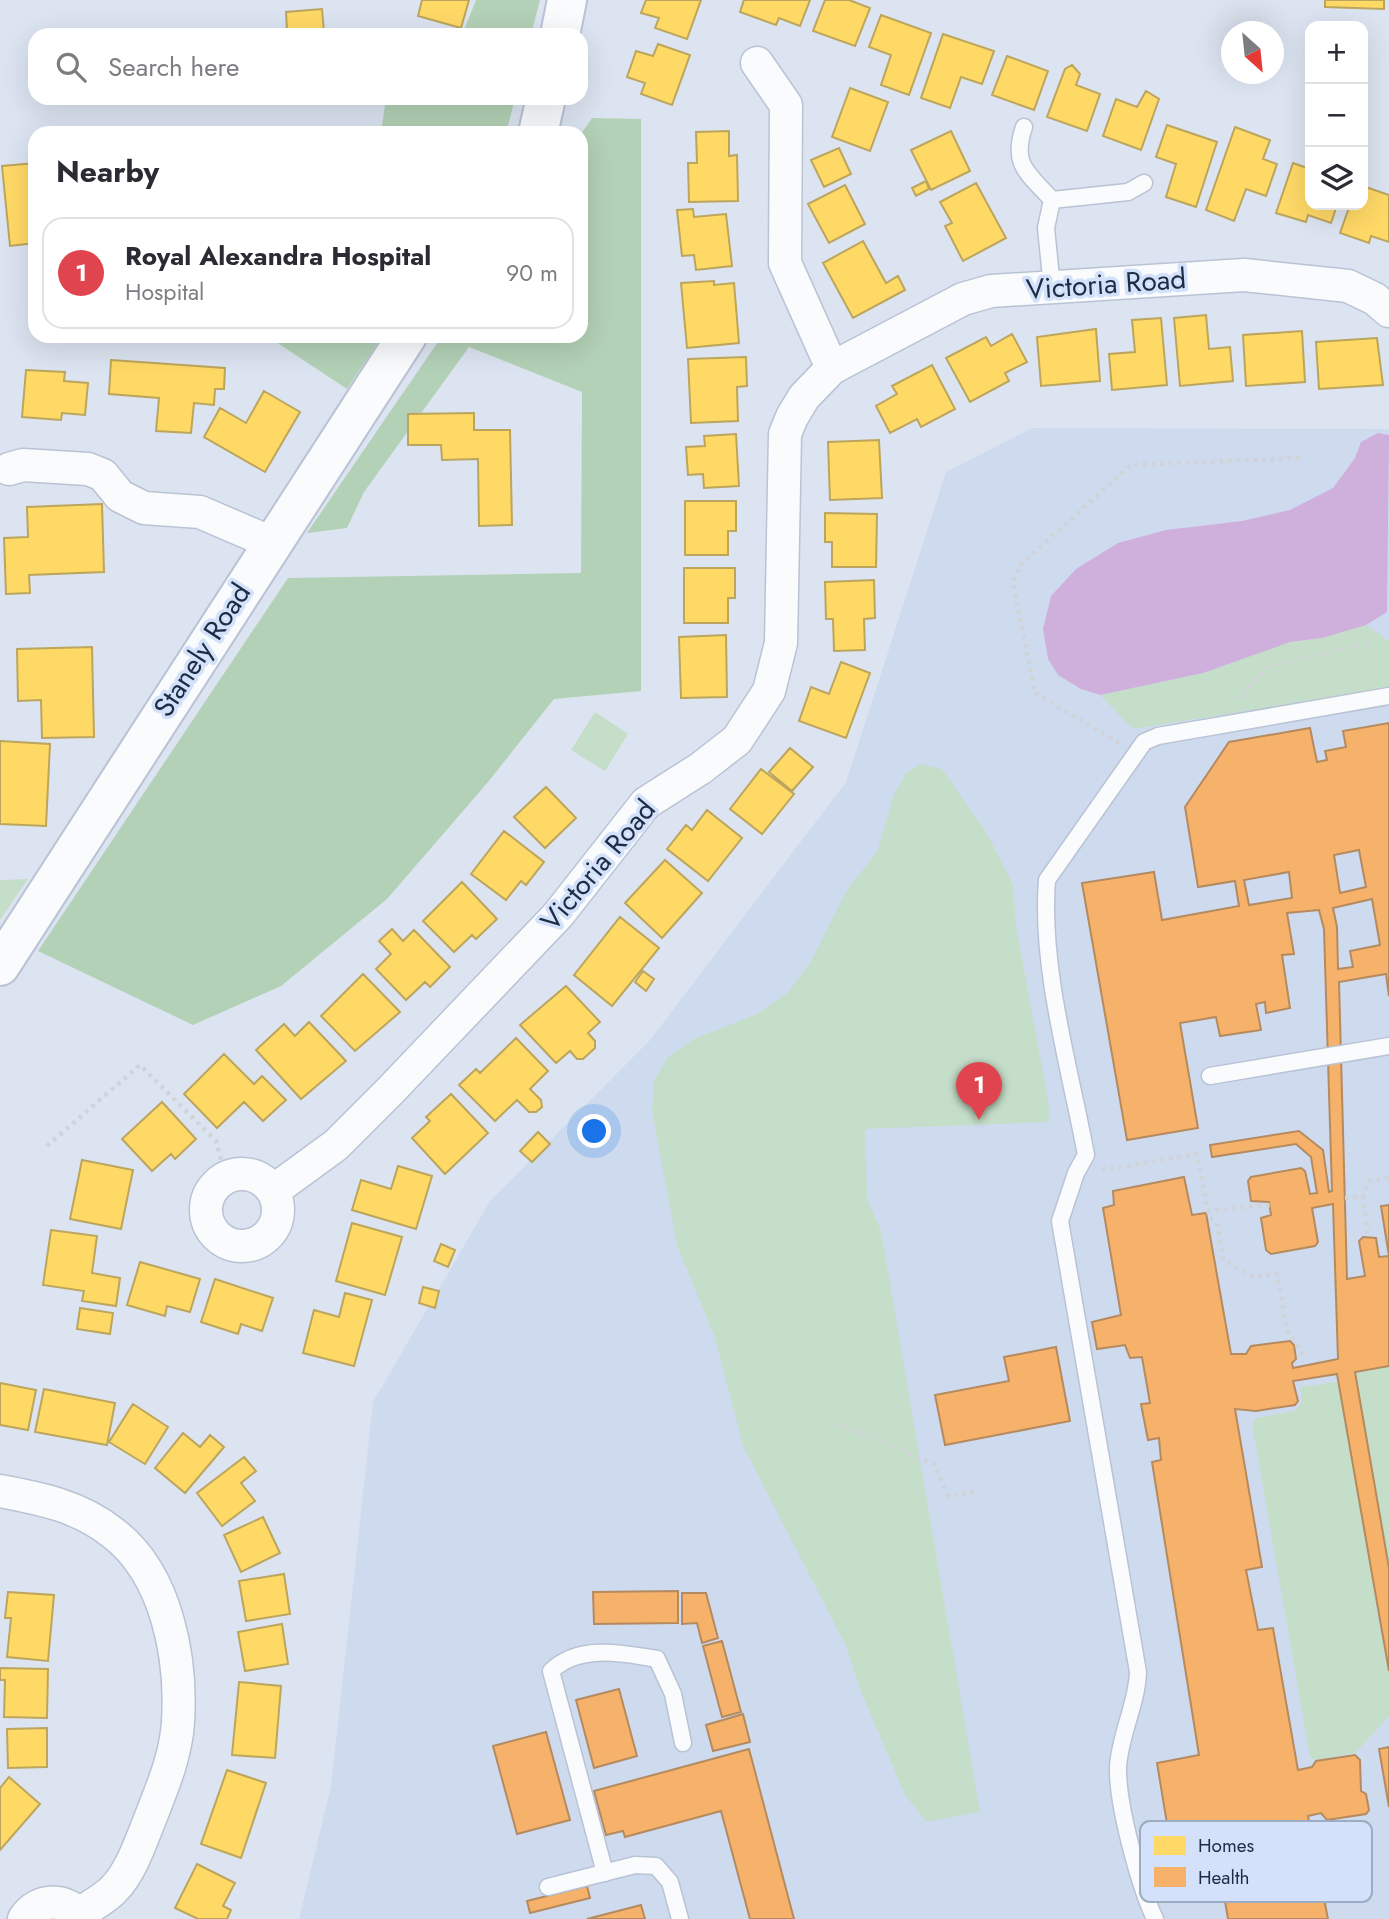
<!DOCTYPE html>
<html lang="en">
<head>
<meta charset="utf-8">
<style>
  body { margin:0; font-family:Jost,sans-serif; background:#f7f7f7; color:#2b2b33 }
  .controls { position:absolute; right:21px; top:21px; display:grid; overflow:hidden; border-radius:14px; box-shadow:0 7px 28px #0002 }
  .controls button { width:63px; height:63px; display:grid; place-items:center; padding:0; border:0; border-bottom:2px solid #e1e1e2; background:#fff; color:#2b2b33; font:35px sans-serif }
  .compass { position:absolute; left:1221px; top:21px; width:63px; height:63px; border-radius:50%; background:#fff; box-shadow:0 7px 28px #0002; rotate:153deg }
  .you { position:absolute; left:595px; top:1132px; width:24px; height:24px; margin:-18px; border:5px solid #fff; border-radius:50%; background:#1a73e8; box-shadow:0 0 0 10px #1a73e833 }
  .badge { display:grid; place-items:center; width:46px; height:46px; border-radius:50%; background:#7c3aed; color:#fff; font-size:23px; font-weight:700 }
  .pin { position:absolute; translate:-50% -58px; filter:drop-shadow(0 2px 4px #0008) }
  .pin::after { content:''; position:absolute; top:37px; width:24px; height:21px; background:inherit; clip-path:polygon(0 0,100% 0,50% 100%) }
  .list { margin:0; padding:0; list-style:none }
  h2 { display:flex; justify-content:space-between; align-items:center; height:91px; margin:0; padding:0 28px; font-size:30px }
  h2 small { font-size:23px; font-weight:400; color:#7c7c81 }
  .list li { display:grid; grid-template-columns:46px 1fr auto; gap:21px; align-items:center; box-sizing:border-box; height:112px; margin:0 14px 14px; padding:0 14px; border:2px solid #e1e1e2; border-radius:21px }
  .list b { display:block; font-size:26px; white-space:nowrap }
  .list p { margin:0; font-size:23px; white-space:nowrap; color:#7c7c81 }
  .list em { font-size:23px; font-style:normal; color:#7c7c81 }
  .icon { flex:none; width:38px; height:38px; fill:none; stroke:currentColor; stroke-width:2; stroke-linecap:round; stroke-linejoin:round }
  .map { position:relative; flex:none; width:1389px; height:1919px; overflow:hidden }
  .search { position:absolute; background:#fff; box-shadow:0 7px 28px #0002; left:28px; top:28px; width:560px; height:77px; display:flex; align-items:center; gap:18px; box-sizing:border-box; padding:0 24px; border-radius:21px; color:#7c7c81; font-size:26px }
  .panel { position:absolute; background:#fff; box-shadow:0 7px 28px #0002; left:28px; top:126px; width:560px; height:217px; border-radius:21px }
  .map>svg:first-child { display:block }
</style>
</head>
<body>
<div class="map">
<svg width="1389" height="1919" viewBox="0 0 1389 1919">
  <rect width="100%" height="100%" fill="#dce4f1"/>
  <path fill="#cedbef" d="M1032,428l357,1v1490h-1090l32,-133 42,-384 117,-201 160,-161 196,-258 100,-310z"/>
  <path fill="#c5dec9" d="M1366,625l23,16v47l-256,41 -33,-34 103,-22 87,-31 32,-4z
    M595,712l33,22 -23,37 -34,-21z
    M921,764l21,5 44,63 27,53 3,41 34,184 -1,12 -184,7 2,70 14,32 99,581 -54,10 -21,-27 -43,-101 -16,-48 -103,-200 -28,-108 -38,-93 -25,-134 2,-30 14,-24 26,-18 65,-26 28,-20 22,-28 39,-77 29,-36 17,-57 12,-22z
    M28,879l-28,41v-40z
    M1389,1366v350l-34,37 -39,7 -6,-3 -58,-333 4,-6 39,-7 7,-10 -2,-14 56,-8 -1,-7z"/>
  <path fill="#b3d1b6" d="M476,0h64l-9,35h-69z
    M386,98h129l-9,35h-125z
    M592,118l49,1v572l-87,8 -66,83 -101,117 -106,87 -88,39 -155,-74 250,-373 293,-5 1,-181 -113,-45 -105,145 -17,36 -40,5 135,-197h139v-202z
    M267,336h115l-35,53z"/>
  <path fill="#cfb0dd" d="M1378,433l11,2 -2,177 -21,13 -44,13 -32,4 -87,31 -103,22 -19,-6 -23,-14 -10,-16 -5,-30 8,-33 25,-27 42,-26 48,-13 76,-9 48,-11 43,-22 22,-30 6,-16z"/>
  <path fill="#ffd966" stroke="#bca55c" stroke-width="2" d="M422,0h47l-8,28 -43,-12z
    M646,0h55l-14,39 -32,-11 4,-10 -18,-5z
    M744,0h66l-10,26 -21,-8 -3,7 -36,-13z
    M825,0h24l21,8 -15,38 -42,-15z
    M1325,0h59v9l-59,-2z
    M322,9l2,23h8l1,3h-62v-3l16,-2 -1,-18z
    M881,15l50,18 -22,62 -28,-10 10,-30 -22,-8z
    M943,34l51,17 -12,33 -21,-7 -11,31 -29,-10z
    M658,44l32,11 -18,50 -31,-11 4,-11 -18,-6 9,-26 17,5z
    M1007,56l41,15 -14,39 -42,-15z
    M1072,65l8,9 -4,11 24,9 -13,37 -40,-14 18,-48z
    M850,88l38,14 -18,49 -38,-14z
    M1146,91l13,8 -18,51 -38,-14 13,-37 21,8z
    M1167,125l50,17 -21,65 -30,-10 10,-33 -20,-7z
    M1235,127l35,13 -7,19 14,5 -11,32 -20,-7 -12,32 -28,-11z
    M729,131v25l8,-1 1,46 -49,1 -1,-39h9l-1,-31z
    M951,131l19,40 -39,19 -20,-40z
    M839,148l12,26 -27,13 -13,-27z
    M35,163v80l-25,3 -8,-80z
    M1293,163l17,6v36h27l-6,18 -23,-8 -2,7 -30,-9z
    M926,181l3,8 -13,7 -4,-8z
    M976,183l30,55 -43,23 -18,-35 7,-3 -12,-21z
    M845,185l20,39 -36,19 -21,-39z
    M1363,186l26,9v47l-18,-6 -2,7 -29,-10 10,-28h13z
    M693,209l1,8 32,-3 6,52 -36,4 -2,-15 -12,1 -5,-46z
    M863,241l23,42 12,-7 7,14 -52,28 -30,-55z
    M714,281v4l20,-2 5,60 -52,5 -6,-65z
    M1206,315l3,34 21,-2 3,34 -53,5 -6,-68z
    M1161,318l6,67 -55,5 -3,-36 26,-2 -3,-32z
    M1096,329l4,52 -59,5 -4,-49z
    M1302,331l3,51 -59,4 -3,-51z
    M1012,334l15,28 -22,11 4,8 -39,21 -24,-44 40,-21 5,9z
    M1377,338l6,47 -64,4 -3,-47z
    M746,357l1,29 -10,1 1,34 -47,2 -3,-64z
    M111,360l114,8 -1,21h-9l-1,16 -20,-2 -3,30 -35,-2 3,-33 -50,-4z
    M932,365l23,44 -34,18 -4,-8 -27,14 -14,-27 21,-12 -5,-8z
    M26,370l39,2 -1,9 24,2 -3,32 -23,-2 -1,7 -39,-3z
    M264,391l36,21 -35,60 -61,-35 16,-29 26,15z
    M474,413v17h36l2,95 -33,1 -1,-67 -36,1 -1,-15h-33v-31z
    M736,434l3,52 -35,2 -1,-14 -15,1 -2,-28 19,-1 -1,-10z
    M879,440l3,58 -52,2 -2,-58z
    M685,501h51v30h-8v24h-43z
    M102,504l2,68 -75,3 1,18 -24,1 -2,-56 24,-1 -1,-30z
    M825,513l52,1 -1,53h-44v-25h-7z
    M684,568h51v30h-7v25h-44z
    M874,580l1,38 -11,1 1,31 -31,1 -1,-32h-7l-1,-37z
    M726,635l1,62 -46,1 -2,-61z
    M92,647l2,90 -52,1 -1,-38 -23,1 -1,-52z
    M841,662l29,11 -24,65 -47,-17 12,-34 18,7z
    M0,741l50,3 -4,82 -46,-2z
    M790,748l23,19 -21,24 -23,-19z
    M761,769l33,25 -32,40 -32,-25z
    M546,787l30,31 -31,30 -31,-31z
    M707,810l35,28 -34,43 -41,-32 19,-24 6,5z
    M504,831l40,31 -18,23 -5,-4 -15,19 -35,-26z
    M665,860l37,33 -40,45 -37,-35z
    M462,882l35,37 -21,20 -4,-4 -18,17 -31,-31z
    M620,917l39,31 -47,58 -38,-31z
    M392,929l11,12 11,-11 36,37 -20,20 -5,-5 -19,18 -30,-31 15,-15 -12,-13z
    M643,971l11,8 -8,12 -11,-9z
    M363,974l37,38 -45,39 -34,-35z
    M566,986l34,36 -12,11 7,8v7l-12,11h-6l-7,-8 -14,12 -36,-38z
    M309,1022l37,39 -45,38 -45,-49 28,-26 11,12z
    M516,1038l32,33 -18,18 11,11 1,7 -6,5h-7l-12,-12 -22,21 -36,-36 17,-16 4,4z
    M224,1054l30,30 8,-8 24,24 -23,21 -19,-19 -27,26 -33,-34z
    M451,1094l37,39 -43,41 -33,-36 18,-17 -4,-4z
    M162,1102l34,37 -21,20 -4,-5 -19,17 -30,-32z
    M538,1132l12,12 -18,18 -12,-11z
    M82,1160l51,10 -12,59 -51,-10z
    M398,1166l34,10 -16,53 -64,-19 9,-30 30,9z
    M352,1223l50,14 -17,58 -49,-14z
    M51,1230l46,6 -5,37 28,5 -4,28 -34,-5 2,-10 -41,-6z
    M441,1244l14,6 -7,17 -14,-6z
    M140,1262l60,17 -10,33 -23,-6 -2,10 -38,-11z
    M215,1279l58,19 -11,33 -21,-7 -3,10 -37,-12z
    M423,1287l16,4 -4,17 -16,-5z
    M345,1293l27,7 -18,66 -51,-13 11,-43 25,7z
    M80,1308l33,5 -3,21 -33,-5z
    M0,1383l36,7 -8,40 -28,-5z
    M44,1389l71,14 -8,42 -72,-13z
    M133,1404l35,23 -23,37 -36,-22z
    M183,1433l17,14 10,-12 14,12 -39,46 -30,-25z
    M244,1457l12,14 -15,12 14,18 -33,25 -25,-33z
    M263,1517l17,36 -39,19 -17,-37z
    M284,1574l6,40 -44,7 -7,-40z
    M8,1592l46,3 -6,66 -41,-4 4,-39h-6z
    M282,1624l6,40 -43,7 -7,-39z
    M0,1668l48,1 -1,49 -43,-1 1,-37h-5z
    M239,1682l42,4 -6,72 -43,-3z
    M47,1728v39l-39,1 -1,-39z
    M227,1770l39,13 -25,75 -40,-14z
    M9,1777l31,27 -40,46v-62z
    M197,1864l38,19 -12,23 8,4 -4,9h-29l-23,-11z"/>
  <path fill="#f6b26b" stroke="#b58a5f" stroke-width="2" fill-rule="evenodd" d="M1389,723v273l-3,-22 -47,8 8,297 18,-3 -6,-35 4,-4 13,1 3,19 10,-1 -8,-50 8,-1v161l-34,6 34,196v103l-52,-297 -44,7 5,20 -3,4 -39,6 -21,-2 27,158 -16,3 12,60 15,-2 25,142 14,-3 4,-6 39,-6 5,5 1,31 5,3 3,16 -3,4 -39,6 -6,-7 -13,3 20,103h-100l-7,-42 -44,7 -20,-121 42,-8 -47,-293 9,-2 -2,-22 -11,2 -7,-36 9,-1 -8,-46 -12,1 -5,-13 -28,4 -5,-27 29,-7 -18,-107 11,-3 -1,-14 71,-14 8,38 14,-2 25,141h15l5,-8 39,-5 4,4 2,14 -4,4 1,5 45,-9 -5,-155 -21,4 6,34 -3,4 -44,8 -5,-4 -5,-32 10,-3 -2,-13 -18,-1 -3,-20 3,-4 50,-9 4,3 5,23 7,-1 -6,-36 -15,-13 -84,13 -2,-12 89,-14 24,19 6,42 3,-1 -8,-262 -5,-19 -32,3 7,41 -12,1 8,53 -24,5 -1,-11 -9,2 5,26 -41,6 -4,-19 -36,6 18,105 -71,12 -45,-257 72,-11 8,48 77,-14 -4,-25 -37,6 -13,-80 44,-65 81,-14 7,34 10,-2 -2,-9 21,-4 -3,-16zM1359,850l7,37 -26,6 -6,-38zM1289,872l3,26 -43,7 -5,-25zM1372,899l8,46 -30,6 3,16 -15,2 -1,-42 -4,-19z
    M1056,1347l14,74 -125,24 -10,-50 74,-14 -5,-24z
    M678,1591v32l-84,1 -1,-32z
    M682,1593h24l12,45 -16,5 -5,-20 -15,1z
    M722,1641l19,71 -19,5 -19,-71z
    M619,1689l18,67 -43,12 -18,-68z
    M743,1714l7,28 -37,9 -7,-26z
    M546,1732l24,88 -53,14 -24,-88z
    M1389,1747v60l-10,-58z
    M749,1749l45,170h-44l-29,-108 -96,26 -2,-6 -17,4 -12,-44z
    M587,1886l3,12 -60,15 -3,-12z
    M641,1905l4,14h-58z"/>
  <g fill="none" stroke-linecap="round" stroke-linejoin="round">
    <g stroke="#b9c3d4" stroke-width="19">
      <path id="service" d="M1024,127c-13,38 4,46 28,73l76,-8 16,-9
        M1052,287l-6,-59 6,-28
        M1210,1076l179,-30
        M605,1873l-54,-202c28,-27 71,-18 106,-12l16,35 10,49
        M548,1887l87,-22 21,1 14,16 10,37
        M1155,1919c-16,-34 -38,-115 -37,-152 2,-33 19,-63 20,-95l-78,-451 16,-48 10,-18c-16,-87 -46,-187 -39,-275l97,-138 14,-6 231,-40"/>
    </g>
    <g stroke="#b9c3d4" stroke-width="35">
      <path id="minor" d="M757,63l29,42 -1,158 47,105
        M9,469l14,-4 65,4 15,6 17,21 24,12 56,4 72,31
        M206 1210a36 36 0 1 1 72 0a36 36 0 1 1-72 0Z
        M273,1191l63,-46 54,-54 168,-176 88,-112 55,-35 36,-28 32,-49 12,-48 4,-209 7,-17 12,-20 28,-29 131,-69 28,-8 253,-16 104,11 27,13 14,12
        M0,1491c42,8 79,15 113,42 54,41 69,125 65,189 -2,34 -16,66 -28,97 -9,22 -19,53 -36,70 -9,10 -24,17 -34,25
        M24,1919c14,-22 44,-22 58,0"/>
    </g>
    <g stroke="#b9c3d4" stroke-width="42">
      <path id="tertiary" d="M560,35l7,-35
        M538,133l8,-35
        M0,966l407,-630"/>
    </g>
    <path stroke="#d0d3d8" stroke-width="4.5" stroke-dasharray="3.5 5" stroke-linecap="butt" d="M1236,699l34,-33 98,-23
      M1119,743l-84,-50 -22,-110 6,-17 112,-101 170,-7
      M47,1146l93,-81 76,76 10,36
      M1102,1170l95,-16 12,62 9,10 5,34 32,17 22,-3 10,56 19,29
      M1363,1196l5,40
      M1345,1198l18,-2 5,-15 21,-3
      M1207,1211l63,-6
      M838,1424l96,40 14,32 26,-4"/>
    <use href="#service" stroke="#fafbfd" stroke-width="16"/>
    <use href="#minor" stroke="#fafbfd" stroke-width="32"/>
    <use href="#tertiary" stroke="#fafbfd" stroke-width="38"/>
  </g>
  <g text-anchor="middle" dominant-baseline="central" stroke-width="7" stroke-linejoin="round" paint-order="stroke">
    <g font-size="28" fill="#1e2c43" stroke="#d3e2fa">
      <text transform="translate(1106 284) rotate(-4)">Victoria Road</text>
      <text transform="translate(202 650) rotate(-57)">Stanely Road</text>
      <text transform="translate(598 865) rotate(-50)">Victoria Road</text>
    </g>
  </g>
  <rect x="1140" y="1821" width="232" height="81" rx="10" fill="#d3e2fa" stroke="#9dabc3" stroke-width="2"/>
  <rect x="1154" y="1836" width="32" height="19" fill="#ffd966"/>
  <rect x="1154" y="1867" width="32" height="20" fill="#f6b26b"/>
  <g font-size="19" fill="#1e2c43">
    <text x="1198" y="1852">Homes</text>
    <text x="1198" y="1884">Health</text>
  </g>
</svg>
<div class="controls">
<button>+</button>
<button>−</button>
<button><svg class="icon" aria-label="layers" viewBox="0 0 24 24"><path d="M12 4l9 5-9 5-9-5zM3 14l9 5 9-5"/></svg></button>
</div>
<svg class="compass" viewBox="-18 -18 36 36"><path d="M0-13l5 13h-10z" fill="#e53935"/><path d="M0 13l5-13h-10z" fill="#7c7c81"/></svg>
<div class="you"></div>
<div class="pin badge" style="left:979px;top:1120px;background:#e0444e">1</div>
<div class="search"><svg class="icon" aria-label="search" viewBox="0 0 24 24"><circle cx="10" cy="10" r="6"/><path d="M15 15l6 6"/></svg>Search here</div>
<section class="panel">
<h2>Nearby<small></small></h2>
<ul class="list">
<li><span class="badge" style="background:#e0444e">1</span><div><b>Royal Alexandra Hospital</b><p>Hospital</p></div><em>90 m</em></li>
</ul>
</section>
</div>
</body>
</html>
